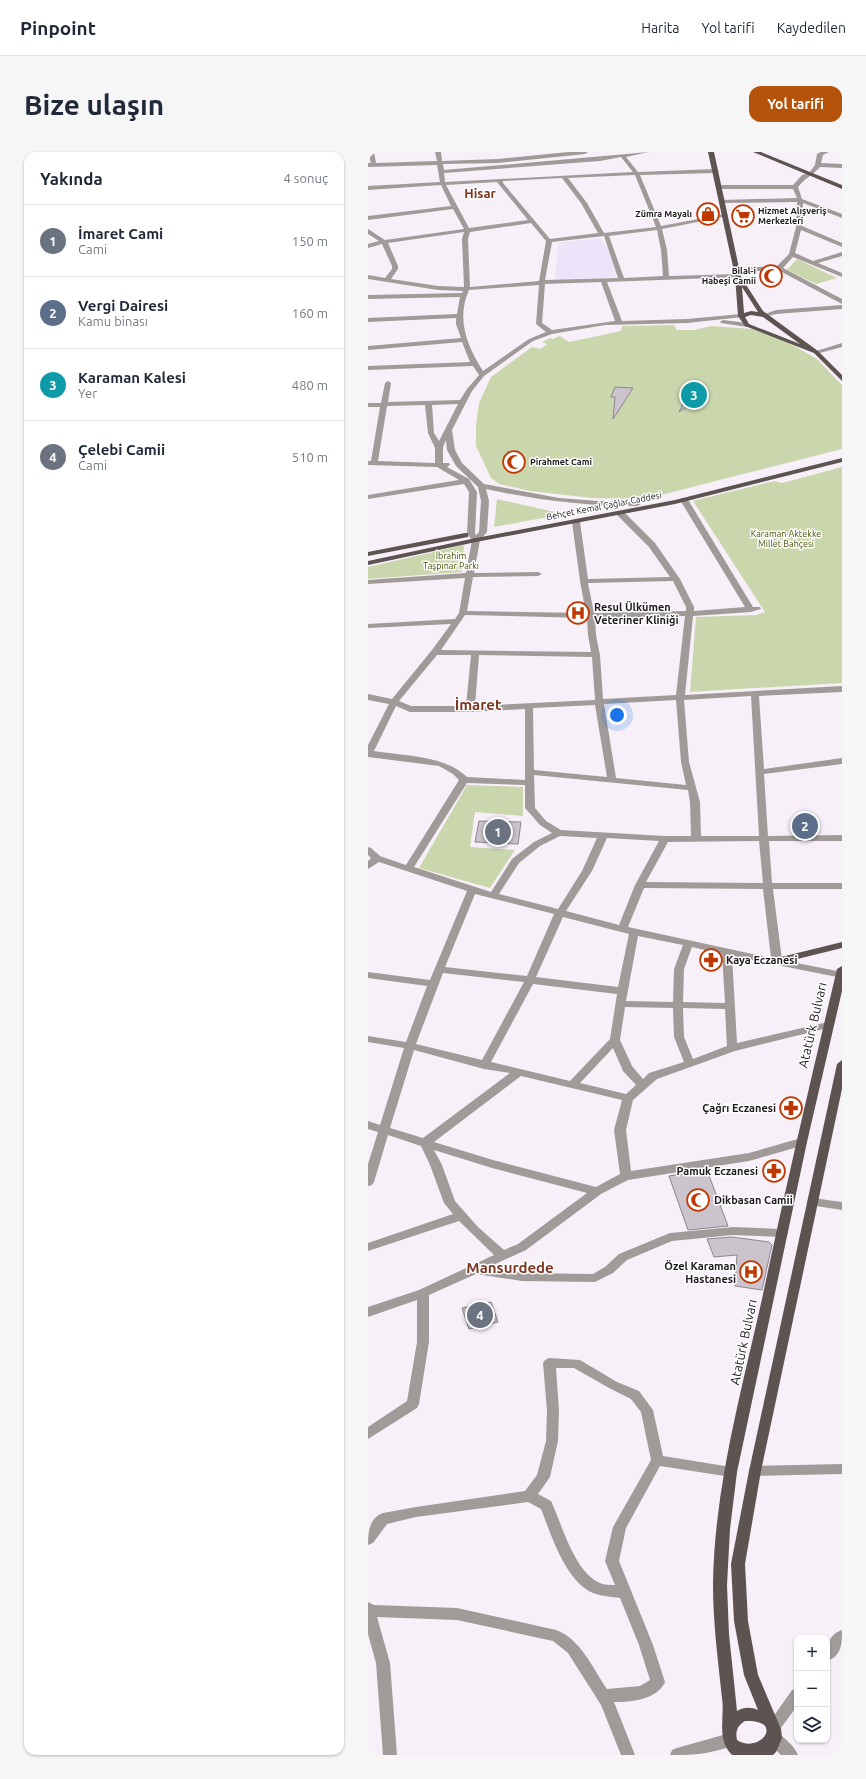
<!DOCTYPE html>
<html lang="tr">
<head>
<meta charset="utf-8">
<style>
  body { margin:0; font-family:Ubuntu,sans-serif; background:#f6f6f7; color:#1f2937 }
  .controls { position:absolute; right:12px; bottom:12px; display:grid; overflow:hidden; border-radius:8px; box-shadow:0 1px 3px #0004 }
  .controls button { width:36px; height:36px; display:grid; place-items:center; padding:0; border:0; border-bottom:1px solid #e0e1e3; background:#fff; color:#1f2937; font:20px sans-serif }
  .you { position:absolute; left:249px; top:563px; width:14px; height:14px; margin:-10px; border:3px solid #fff; border-radius:50%; background:#1a73e8; box-shadow:0 0 0 6px #1a73e833 }
  .badge { display:grid; place-items:center; width:26px; height:26px; border-radius:50%; background:#b45309; color:#fff; font-size:13px; font-weight:700 }
  .pin { position:absolute; translate:-50% -50%; border:2px solid #fff; box-shadow:0 1px 4px #0006 }
  .list { margin:0; padding:0; list-style:none }
  h2 { display:flex; justify-content:space-between; align-items:center; height:52px; margin:0; padding:0 16px; font-size:17px }
  h2 small { font-size:13px; font-weight:400; color:#747a83 }
  .list li { display:grid; grid-template-columns:26px 1fr auto; gap:12px; align-items:center; box-sizing:border-box; height:72px; padding:0 16px; border-top:1px solid #e0e1e3 }
  .list b { display:block; font-size:15px; white-space:nowrap }
  .list p { margin:0; font-size:13px; white-space:nowrap; color:#747a83 }
  .list em { font-size:13px; font-style:normal; color:#747a83 }
  .icon { flex:none; width:22px; height:22px; fill:none; stroke:currentColor; stroke-width:2; stroke-linecap:round; stroke-linejoin:round }
  .map { position:relative; flex:none; width:474px; height:1603px; overflow:hidden; border-radius:12px }
  header { display:flex; align-items:center; gap:24px; box-sizing:border-box; height:56px; padding:0 20px; background:#fff; border-bottom:1px solid #e0e1e3 }
  header strong { font-size:19px }
  nav { display:flex; gap:22px; margin-inline-start:auto; font-size:14px }
  .intro { display:flex; align-items:center; justify-content:space-between; box-sizing:border-box; height:96px; padding:0 24px }
  h1 { margin:0; font-size:28px }
  .button { padding:10px 18px; border-radius:12px; background:#b45309; color:#fff; font-size:14px; font-weight:700 }
  main { display:flex; gap:24px; padding:0 24px }
  aside { flex:1; background:#fff; border-radius:12px; box-shadow:0 1px 3px #0004 }
  .map>svg:first-child { display:block }
</style>
</head>
<body>
<header>
<strong>Pinpoint</strong>
<nav><a>Harita</a><a>Yol tarifi</a><a>Kaydedilen</a></nav>
</header>
<div class="intro"><h1>Bize ulaşın</h1><a class="button">Yol tarifi</a></div>
<main>
<aside>
<h2>Yakında<small>4 sonuç</small></h2>
<ul class="list">
<li><span class="badge" style="background:#6b7280">1</span><div><b>İmaret Cami</b><p>Cami</p></div><em>150 m</em></li>
<li><span class="badge" style="background:#5c6f8a">2</span><div><b>Vergi Dairesi</b><p>Kamu binası</p></div><em>160 m</em></li>
<li><span class="badge" style="background:#0f9aa8">3</span><div><b>Karaman Kalesi</b><p>Yer</p></div><em>480 m</em></li>
<li><span class="badge" style="background:#6b7280">4</span><div><b>Çelebi Camii</b><p>Cami</p></div><em>510 m</em></li>
</ul>
</aside>
<div class="map">
<svg width="474" height="1603" viewBox="0 0 474 1603">
  <rect width="100%" height="100%" fill="#f7f0f9"/>
  <path fill="#ece5fa" d="M232,86l10,13 6,26 -61,3 3,-35 4,-3z"/>
  <path fill="#cad7ad" d="M429,107l40,19 -21,6 -29,-14z
    M306,173l3,5h17l17,-4 41,3 39,15 26,15 25,26v64l-189,48 -24,2 -37,-1 -62,-7 -31,-7 -8,-6 -15,-32v-21l3,-22 12,-26 41,-30 9,2 6,-5 -5,-2 8,-4 3,1 7,-3 9,6 52,-11 1,-5z
    M474,315v216l-152,9 6,-75 60,-2 9,-3 -72,-111 81,-20 8,2z
    M129,347l67,15 -70,13z
    M96,393l-2,27 -94,7v-12z
    M99,633l56,2v29l-48,-4 -5,35 45,3 -25,38 -71,-20z"/>
  <path fill="#cbc4cd" stroke="#8c858e" d="M247,235l18,1 -20,31 2,-22h-4z
    M323,236l14,2 -7,9 -19,13z
    M111,669l42,1 -3,22 -43,-2z
    M339,1018l21,56 -40,4 -19,-54z
    M364,1085l37,5 3,3 -10,45 -27,-4 2,-31 -23,2 -7,-18z
    M123,1150l7,20 -29,7 -7,-21z"/>
  <g fill="none" stroke-linecap="round" stroke-linejoin="round">
    <path fill="#a09b99" fill-rule="evenodd" d="M0,0h6l2,11 61,-2 -2,-9h6l1,9 56,-2 71,-7h19l-3,2 -87,9 -55,1 1,6 205,-18 -23,5 12,15 78,-3 3,2 -3,2 -76,2 21,51 64,-12 3,2 -66,13 5,21 2,26 69,-2 2,1v2l-133,5 15,39 65,-2 54,-5 2,1v2l-56,6 -82,2 -53,9 -19,7 -49,35 -12,15 -20,39 3,20 7,13 22,21 75,14 39,3 39,1 4,2 -4,2c-51,0 -101,-6 -151,-17l3,12 -2,31 -7,8 -6,33 64,-1 4,2 -4,2 -65,1 -6,34 119,2 -6,-32 -8,-59 4,-2 4,2 8,57 82,-2 -21,-30 -32,-32 -1,-2 4,-2h3l32,32 25,36 14,28v4l51,-4 -65,-107 1,-2h6l66,109h7l1,2 -10,3 -58,4 -8,79 157,-9v6l-83,4 5,73 78,-11v6l-78,10 4,62 74,-1v6h-73l3,42h70v6h-69l9,71 60,12v6l-110,-22 5,87 91,-21 5,3 -5,3 -93,23 -78,28 -24,21 -7,30 5,41 118,-18 52,-15 4,1 2,3 -2,3 -56,16 -121,19 -27,14 -75,56 -37,17 33,6 71,1 12,-7 14,-13 51,-21 63,-6 49,2 4,1 2,3 -2,3 -4,1 -49,-2 -61,6 -45,19 -14,13 -18,9 -73,-1 -46,-7 -47,21v47l-10,62 -2,4 -49,31v-12l39,-26 10,-59v-42l-49,17v-10l51,-17 75,-35 -35,-34 -91,30v-8l85,-29 -9,-11 -14,-38 -9,-19 -33,-11 -14,47 -2,3 -4,1v-22l10,-32 -10,-3v-8l12,4 24,-77 -36,-6v-6l38,6 21,-56 -59,-8v-6l62,8 37,-89 -88,-29 -11,7v-8l3,-3 -3,-3v-8l3,1 9,8 26,9 53,-85 -6,-6 -14,-8 -71,-9v-12l21,-41 -21,-4v-6l24,5 40,-49 19,-26 -83,4v-4l87,-5 4,-6 6,-35 -97,6v-4l98,-7 6,-33 -5,-6 2,-42 -5,-8 -96,15v-4l91,-15 -22,-13 -69,-2v-4h3l9,-54h-12v-4h13l4,-20 3,-2 3,2 -3,19 72,-2 7,-11 12,-14 -6,-9 -105,4v-4l102,-4 -8,-20 -94,8v-4l93,-8 -5,-14v-6l-88,4v-4l89,-4 3,-17 -92,2v-4l94,-2 1,-2 -25,-1 -70,-11v-4l17,3 7,-9v-3l-10,-22 -14,4v-4l11,-3 -11,-7v-5l17,11 79,-11 -11,-20 -85,11v-4l83,-10 -10,-21 -73,5v-4l72,-4 -3,-17 -69,2v-4h3zM253,5l12,15 -188,10 -1,-9 156,-12zM267,23l21,52 -52,6 -17,-30 -19,-25zM194,26l19,25 17,30 -48,6 -47,-56v-2zM129,30l31,38 -59,8 -23,-43zM163,71l15,18 -7,40 -69,6 -2,-48 2,-7zM289,78l4,20 2,26 -39,2 -15,-42zM96,80l-2,7 2,48 -26,-1 -47,-7 7,-10v-3l-10,-23zM236,84l14,42 -73,2 7,-38zM233,130l14,39 -63,9 -10,-7 3,-39zM171,133l-3,39 10,8 -17,7 -46,32c-16,-25 -27,-52 -14,-81zM90,252l-19,37 -5,-8 -2,-28zM57,253l3,28 7,15v15l-57,-2 9,-55zM78,288l1,10 9,16 22,21 3,14 -2,31 -3,3 -1,-1 2,-42 -8,-13 -22,-12 3,-2 -1,-2h-6v-16zM305,429l13,26v4l-92,2 -6,-30zM97,463l122,3 1,17 3,17 -150,-2zM317,464l-9,79 -73,4 -3,-44 -4,-20 -1,-17zM69,503h34l-5,51h-55l-12,-5zM111,503l113,2 3,43 -120,6zM383,544l8,140h-58l-1,-34 -11,-40 -5,-62zM308,548l5,62 5,23 -70,-7 -12,-74zM227,553l12,72 -73,-7 -1,-62zM28,554l14,6h60l55,-3v71l-58,-3c-23,-22 -63,-21 -93,-26zM166,623l154,15 2,12 1,34h-26l-104,-6 -15,-9 -11,-13zM99,631l58,2v23l15,17 12,8 -18,9 -22,17 -21,33 -77,-25zM192,684l37,2 -15,33 -24,38 -59,-15 20,-31 21,-17zM239,686l52,3 -24,44 -16,40 -53,-14 26,-40zM391,689l4,42 -117,-1 22,-40zM276,736l119,1 8,69 -143,-31zM107,742l79,20 -27,62 -82,-9zM195,765l66,17 -11,53 -82,-10zM270,784l45,9 -9,24 -1,33 -47,-1zM324,795l30,7 3,49 -42,-1 1,-33zM75,821l81,9 -42,78 -66,-16zM165,832l84,10 -7,45 -40,42 -79,-19zM257,855l48,1 1,29 10,25 -35,11 -6,6 -11,-13 -12,-26zM315,856l42,1 2,37 -34,13 -9,-22zM245,896l10,23 13,14 -10,9 -46,-11zM46,898l70,19 26,4 -87,65 -33,-10zM153,924l101,24 -8,30 6,44 -24,13 -103,-27 -59,-18zM66,998l58,18 95,25 -69,51 -14,6 -26,-23 -23,-26 -13,-36z
      M453,0h8l-6,3 -2,8 21,1v4l-22,-1c-7,8 -15,11 -22,20l4,12 40,15v4l-39,-15 -1,23 40,17v4l-41,-17 -6,23 18,8 29,-9v4l-24,7 24,10v4l-49,-20 -10,11 59,31v5l-64,-34 -42,2 -3,-2 3,-2 41,-2 12,-12 7,-27 1,-25 -75,1 -2,-1v-2l77,-2 -4,-9h-74l-3,-2 3,-2h74l9,-10 7,-2 6,-8 2,-11z
      M474,153v4l-66,5 -11,3 -3,-2 14,-5z
      M355,168l24,3 3,2 -3,2 -26,-4 -1,-1z
      M474,191v4l-26,7 -3,-2z
      M445,1046l29,4v8l-33,-5 -2,-3 2,-3z
      M181,1206l31,2 37,22 22,9 14,19 10,46 68,11 5,1 1,4 -1,4 -5,1 -71,-11 -34,62 -7,33 34,84 12,37c-8,18 -34,20 -51,20l21,53h-14l-20,-50 -33,-52 -15,-12 -96,-21 -80,-3 13,46 7,92h-14l-7,-92 -8,-29v-32l6,3 83,3 99,22c25,9 37,39 51,59l33,-3 10,-6 -11,-35 -19,-47c-8,-1 -19,-2 -27,-5 -28,-12 -42,-59 -52,-84l-13,-7 -112,15 -29,7 -14,19 -5,2c0,-13 1,-27 15,-32l33,-6 109,-16 12,-16 9,-34 1,-30 -4,-48 2,-3zM188,1216h18l35,20 22,11 10,13 10,48 -38,67 -8,34 10,24c-5,0 -11,0 -15,-2 -26,-11 -38,-59 -49,-82l-13,-7 12,-17 8,-36 1,-30z
      M474,1312v10l-87,2 -5,-1 -1,-4 1,-4 5,-1z
      M474,1478c0,13 0,26 -15,31 0,-13 0,-26 15,-31z
      M429,1537v17l-19,26 -2,1c8,3 19,14 22,22h-17l-11,-11 -2,-5 2,-5 2,-1 -4,-1 -2,-5 26,-37z
      M362,1581l5,2 2,5 -2,5c-24,9 -40,10 -65,10l2,-5 5,-2z"/>
    <path fill="#5d5452" fill-rule="evenodd" d="M340,0h6l27,125 22,34 55,40 24,24v6l-28,-28 -69,-27 -7,-10 -3,-40zM374,135l16,25 -7,-1 -7,2zM383,163l12,2 37,27 -51,-20 -4,-7z
      M385,0h8l81,33v4z
      M474,306v4l-167,42 -199,38 -108,23v-4l108,-23 199,-38z
      M97,381h3v4l-100,19v-4z
      M474,790v6l-65,16 -5,-3 1,-2z
      M474,814v25l-35,151 -70,330 -7,57 -3,56 2,49 8,77c7,-4 14,-4 21,-1l-14,-35 -10,-54 -3,-57 18,-93 88,-407 5,-4v29l-81,382 -16,93 3,57 10,54 23,54 1,9 -6,14 -3,3h-41c-16,-16 -7,-37 -10,-57 -4,-38 -9,-75 -9,-113 1,-96 28,-192 49,-286 23,-110 49,-220 75,-330zM377,1569c41,-2 15,34 -8,19 -2,-9 1,-15 8,-19z"/>
  </g>
  <defs>
    <g id="shop-ring" transform="scale(1.15)"><circle r="9.5" fill="#fff" stroke="#c03801" stroke-width="1.5"/><path d="M-5-2.5h2.3a2.7 3.5 0 0 1 5.4 0H5L5.5 6h-11ZM-1.5-2.5h3a1.5 2.3 0 0 0-3 0Z" fill="#c03801"/></g>
    <g id="supermarket-ring" transform="scale(1.15)"><circle r="9.5" fill="#fff" stroke="#c03801" stroke-width="1.5"/><path d="M-6-5.5h2.5l.6 2H6L4.5 2H-2.5L-4.4-4H-6ZM-1.5 3.2a1.3 1.3 0 1 0 .1 0ZM3 3.2a1.3 1.3 0 1 0 .1 0Z" fill="#c03801"/></g>
    <g id="mosque-ring" transform="scale(1.15)"><circle r="9.5" fill="#fff" stroke="#c03801" stroke-width="1.5"/><path d="M3.5-4.9A6 6 0 1 0 3.5 4.9A5 5 0 1 1 3.5-4.9Z" fill="#c03801"/></g>
    <g id="hospital-ring" transform="scale(1.15)"><circle r="9.5" fill="#fff" stroke="#c03801" stroke-width="1.5"/><path d="M-5-5h3v3.5h4V-5h3V5h-3V1.5h-4V5h-3Z" fill="#c03801"/></g>
    <g id="pharmacy-ring" transform="scale(1.15)"><circle r="9.5" fill="#fff" stroke="#c03801" stroke-width="1.5"/><path d="M-2-6h4v4h4v4h-4v4h-4v-4h-4v-4h4Z" fill="#c03801"/></g>
  </defs>
  <g fill-rule="evenodd">
    <use href="#shop-ring" x="340" y="62"/>
    <use href="#supermarket-ring" x="375" y="64"/>
    <use href="#mosque-ring" x="403" y="124"/>
    <use href="#mosque-ring" x="146" y="310"/>
    <use href="#hospital-ring" x="210" y="461"/>
    <use href="#pharmacy-ring" x="343" y="808"/>
    <use href="#pharmacy-ring" x="423" y="956"/>
    <use href="#pharmacy-ring" x="406" y="1019"/>
    <use href="#mosque-ring" x="330" y="1048"/>
    <use href="#hospital-ring" x="383" y="1120"/>
  </g>
  <g text-anchor="middle" dominant-baseline="central" stroke-width="3" stroke-linejoin="round" paint-order="stroke">
    <g font-size="9" font-weight="bold" fill="#1e1b1f" stroke="#fff" text-anchor="start">
      <text x="390" y="59">Hizmet Alışveriş<tspan x="390" dy="10">Merkezleri</tspan></text>
      <text x="324" y="62" text-anchor="end">Zümra Mayalı</text>
      <text x="388" y="119" text-anchor="end">Bilal-i<tspan x="388" dy="10">Habeşi Camii</tspan></text>
      <text x="162" y="310">Pirahmet Cami</text>
    </g>
    <g font-size="9" fill="#1e1b1f" stroke="#fff">
      <text transform="translate(236 354) rotate(-11)">Behçet Kemal Çağlar Caddesi</text>
    </g>
    <g font-size="9" fill="#435309" stroke="#fff">
      <text x="418" y="382">Karaman Aktekke<tspan x="418" dy="10">Millet Bahçesi</tspan></text>
      <text x="83" y="404">İbrahim<tspan x="83" dy="10">Taşpınar Parkı</tspan></text>
    </g>
    <g font-size="11" font-weight="bold" fill="#1e1b1f" stroke="#fff" text-anchor="start">
      <text x="226" y="455">Resul Ülkümen<tspan x="226" dy="13">Veteriner Kliniği</tspan></text>
      <text x="358" y="808">Kaya Eczanesi</text>
      <text x="408" y="956" text-anchor="end">Çağrı Eczanesi</text>
      <text x="390" y="1019" text-anchor="end">Pamuk Eczanesi</text>
      <text x="346" y="1048">Dikbasan Camii</text>
      <text x="368" y="1114" text-anchor="end">Özel Karaman<tspan x="368" dy="13">Hastanesi</tspan></text>
    </g>
    <g font-size="13" font-weight="bold" fill="#7b3723" stroke="#fff">
      <text x="112" y="41">Hisar</text>
    </g>
    <g font-size="13" fill="#1e1b1f" stroke="#fff">
      <text transform="translate(444 873) rotate(-77)">Atatürk Bulvarı</text>
      <text transform="translate(375 1190) rotate(-78)">Atatürk Bulvarı</text>
    </g>
    <g font-size="15" font-weight="bold" fill="#7b3723" stroke="#fff">
      <text x="110" y="552">İmaret</text>
      <text x="142" y="1115">Mansurdede</text>
    </g>
  </g>
</svg>
<div class="controls">
<button>+</button>
<button>−</button>
<button><svg class="icon" aria-label="layers" viewBox="0 0 24 24"><path d="M12 4l9 5-9 5-9-5zM3 14l9 5 9-5"/></svg></button>
</div>
<div class="you"></div>
<div class="pin badge" style="left:130px;top:680px;background:#6b7280">1</div>
<div class="pin badge" style="left:437px;top:674px;background:#5c6f8a">2</div>
<div class="pin badge" style="left:326px;top:243px;background:#0f9aa8">3</div>
<div class="pin badge" style="left:112px;top:1163px;background:#6b7280">4</div>
</div>
</main>
</body>
</html>
